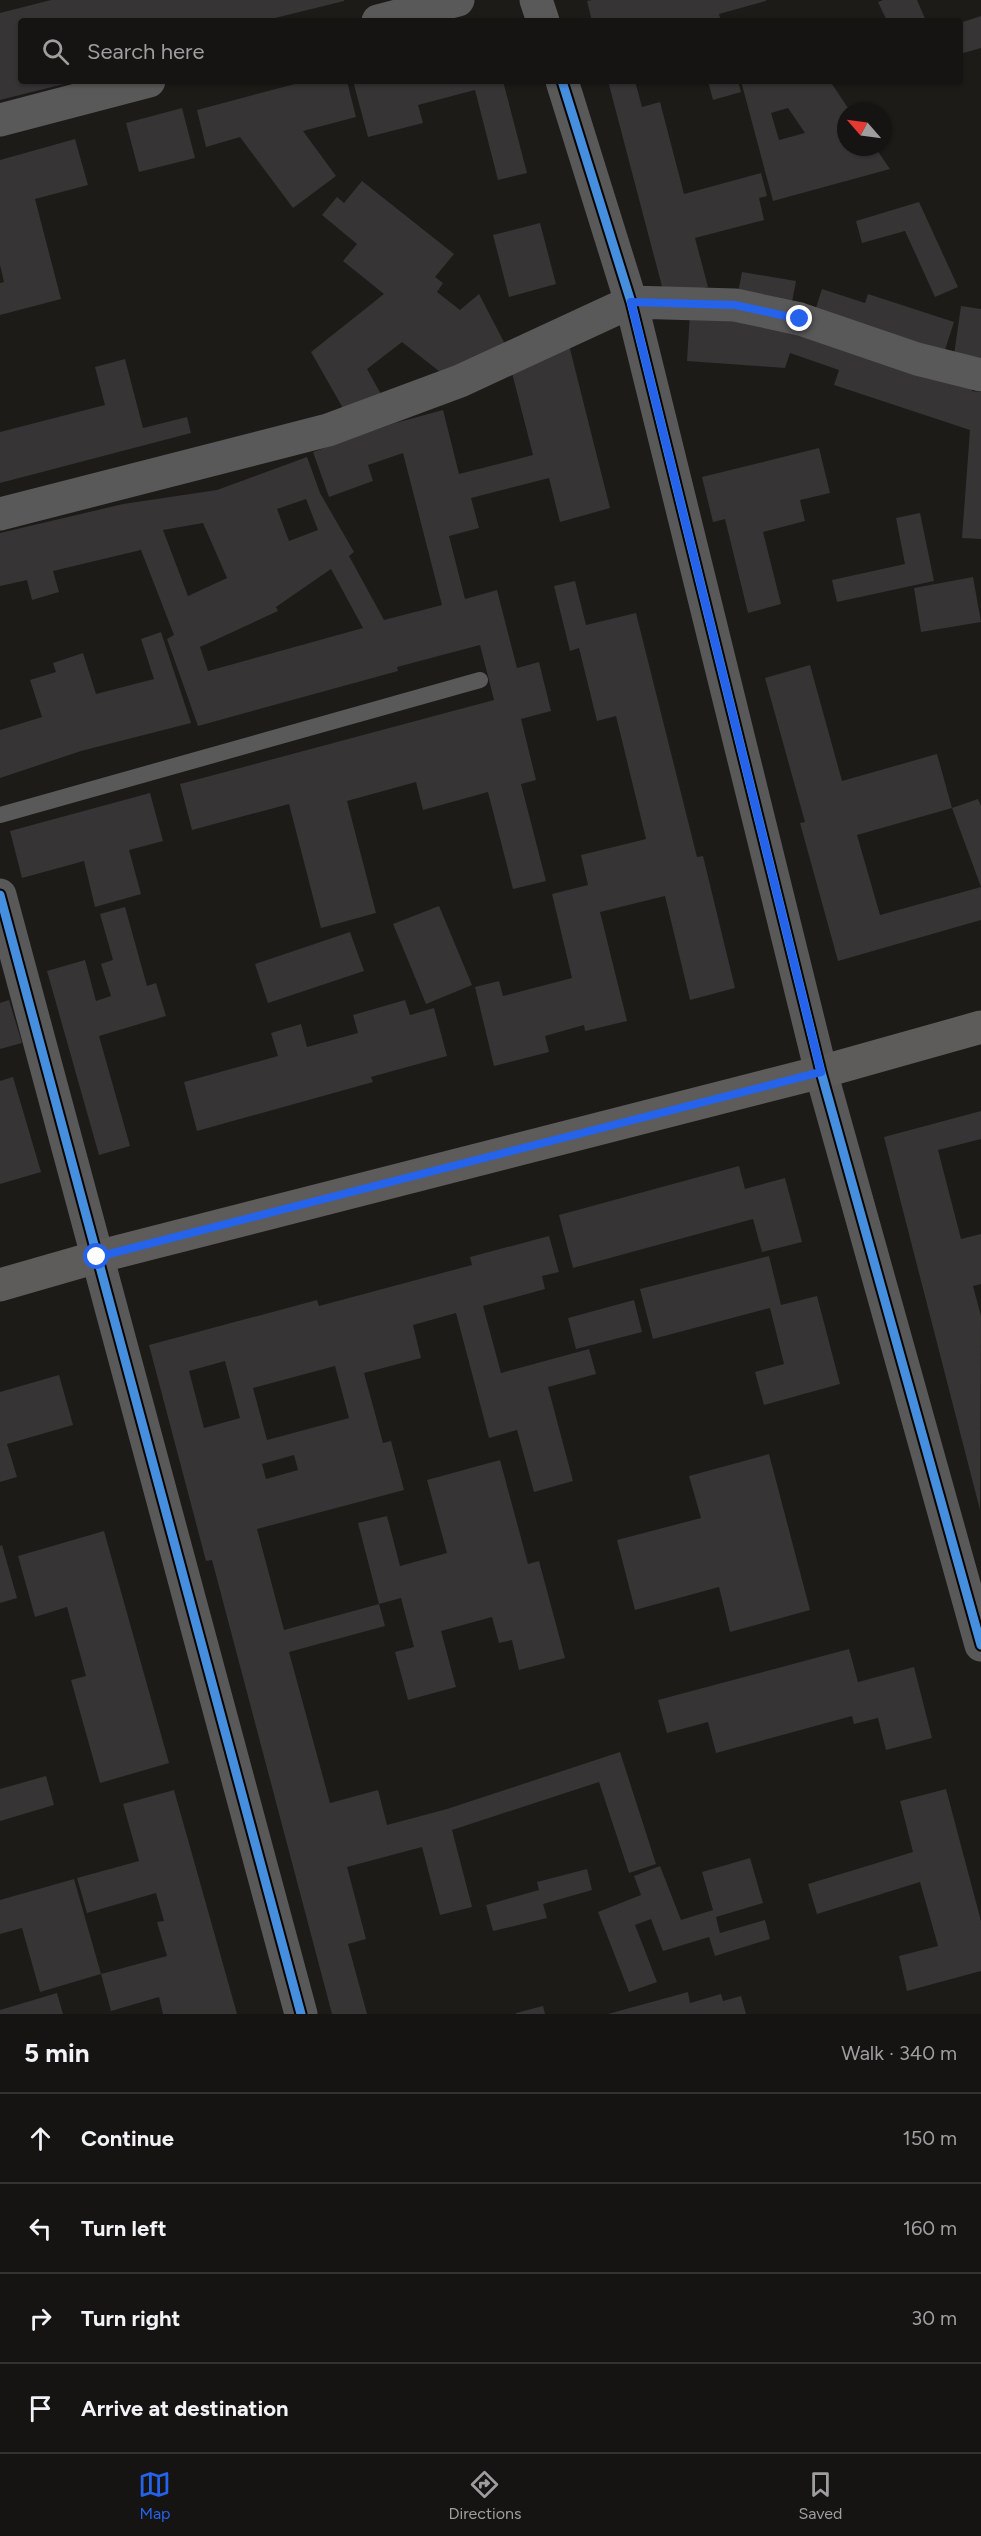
<!DOCTYPE html>
<html lang="en">
<head>
<meta charset="utf-8">
<style>
  body { margin:0; font-family:Figtree,sans-serif; background:#232120; color:#f1f3f6 }
  .compass { position:absolute; left:837px; top:102px; width:54px; height:54px; border-radius:50%; background:#161412; box-shadow:0 2px 4px #0004; rotate:298deg }
  .stop { position:absolute; width:18px; height:18px; margin:-14px; border:4px solid #2563eb; border-radius:50%; background:#fff }
  .stop.end { background:#2563eb; border-color:#fff; box-shadow:0 2px 6px #0008 }
  .list { margin:0; padding:0; list-style:none }
  h2 { display:flex; justify-content:space-between; align-items:center; height:78px; margin:0; padding:0 24px; font-size:26px }
  h2 small { font-size:20px; font-weight:400; color:#9e9e9f }
  .list li { display:grid; grid-template-columns:39px 1fr auto; gap:18px; align-items:center; box-sizing:border-box; height:90px; padding:0 24px; border-top:2px solid #353332 }
  .list b { display:block; font-size:22px; white-space:nowrap }
  .list em { font-size:20px; font-style:normal; color:#9e9e9f }
  .icon { flex:none; width:33px; height:33px; fill:none; stroke:currentColor; stroke-width:2; stroke-linecap:round; stroke-linejoin:round }
  .map { position:relative; flex:none; width:981px; height:2014px; overflow:hidden }
  .search { position:absolute; background:#161412; box-shadow:0 2px 4px #0004; left:18px; right:18px; top:18px; height:66px; display:flex; align-items:center; gap:15px; box-sizing:border-box; padding:0 21px; border-radius:6px; color:#9e9e9f; font-size:22px }
  .sheet { height:438px; background:#161412 }
  nav { display:flex; justify-content:space-around; align-items:center; box-sizing:border-box; height:84px; border-top:2px solid #353332; background:#161412; font-size:16px; color:#9e9e9f }
  nav a { display:grid; justify-items:center; gap:3px }
  nav .on { color:#2563eb }
  .map>svg:first-child { display:block }
</style>
</head>
<body>
<div class="map">
<svg width="981" height="2014" viewBox="0 0 981 2014">
  <rect width="100%" height="100%" fill="#1d1b18"/>
  <path fill="#363434" fill-rule="evenodd" d="M51,0h293v1l-81,20h-242v60l51,1 -72,18v-87z
    M592,0h174v1l-47,13 2,7h-129l-5,-20z
    M883,0h34l9,21h-39l-9,-19z
    M981,16v32l-21,6v-31z
    M306,81h41l9,36 -53,14 33,45 -43,32 -53,-71 -34,10 -9,-37z
    M353,81h150l24,92 -29,7 -23,-90 -57,15 5,18 -55,14z
    M608,81h27l7,26 18,-5 24,92 77,-21 6,23 -8,2 5,22 -69,18 13,49 -43,11z
    M708,81h30l3,11 -28,8z
    M741,81h89l20,30h-4v36h29l15,22 -117,32zM788,108l17,25 -26,7 -8,-27z
    M182,108l13,50 -56,14 -13,-49z
    M75,139l13,46 -53,14 26,100 -61,16v-32l4,-1 -4,-17v-105z
    M362,181l92,73 -19,23 8,6 -6,9 23,18 19,-16 26,50 -56,35 -47,-37 -35,27 19,34 -38,14 -37,-65 73,-58 -41,-33 14,-17 -35,-29 15,-18 7,6z
    M919,202l39,85 -23,10 -30,-66 -43,12 -6,-22z
    M540,223l16,61 -47,13 -16,-62z
    M742,272l54,9 -4,21 -54,-9z
    M822,289l43,14 3,-9 86,28 -11,34 -129,-42z
    M961,306l20,3v50l-27,-4z
    M690,313l80,6 203,67 -1,5 9,1v147l-19,-1 8,-108 -136,-45 5,-15 -49,-17 -5,15 -98,-7z
    M569,345l41,163 -50,14 -11,-44 -78,20 8,30 -30,8 16,63 32,-9 20,78 22,-6 12,49 -30,8 15,61 -15,4 25,97 -33,8 -25,-97 -65,18 -7,-28 -69,19 29,112 -55,15 -32,-124 -97,26 -12,-46 314,-84 -14,-55 -83,22 1,4 -200,55 -31,-87 7,-4 -33,-85 -88,21 6,21 -27,8 -5,-20 -27,6v-53l123,-29 94,-14 90,-33 13,36 34,59 -5,4 35,64 58,-15 -39,-152 -35,12 5,16 -44,16 -16,-45 82,-29 48,-13 16,64 74,-19 -21,-82zM306,499l12,31 -29,11 -12,-32zM203,523l24,55 -39,18 -25,-66zM331,569l32,59 -155,43 -8,-24 78,-36 -2,-4z
    M125,359l18,69 44,-11 4,16 -191,50v-51l105,-27 -10,-38z
    M819,448l11,45 -30,7 5,21 -42,11 18,72 -33,9 -23,-94 -12,3 -11,-45z
    M920,513l14,68 -97,21 -5,-22 73,-16 -9,-46z
    M973,577l8,45 -60,10 -7,-44z
    M575,581l11,44 50,-12 61,244 6,-1 32,132 -45,12 -25,-104 -65,16 27,109 -42,10 -1,-6 -39,11 4,16 -55,14 -19,-79 24,-6 4,15 69,-18 -20,-84 36,-9 -7,-30 65,-16 -30,-123 -19,5 -18,-73 -9,3 -16,-65z
    M161,632l30,91 -110,28 -81,27v-48l42,-13 -12,-37 26,-8 -3,-9 30,-10 13,41 58,-15 -13,-40z
    M810,665l32,116 95,-27 15,54 -95,27 23,80 101,-28 -29,-79 26,-9 3,7v114l-143,41 -38,-138 5,-1 -40,-144z
    M150,793l13,48 -34,9 12,44 -46,13 -11,-46 -62,17 -12,-47z
    M439,906l33,79 -46,19 -33,-80z
    M125,907l22,79 9,-3 10,33 -67,20 31,110 -31,9 -52,-184 38,-11 11,41 15,-5 -10,-32 12,-4 -13,-46z
    M350,932l14,39 -96,32 -13,-39z
    M9,1000l13,43 -22,6v-46z
    M405,1000l5,15 24,-7 13,48 -76,21 2,5 -176,49 -13,-49 94,-26 -7,-23 30,-9 6,23 51,-14 -5,-18z
    M13,1077l28,95 -41,12v-103z
    M981,1111v28l-43,11 23,89 20,-5v50l-8,2 8,30 -1,194 -96,-373z
    M739,1166l6,23 40,-11 17,64 -40,10 -9,-33 -180,49 -14,-53z
    M549,1236l10,36 -17,4 3,13 -62,17 18,67 88,-24 7,25 -48,13 25,94 -39,11 -17,-62 -28,8 -33,-125 -43,12 8,33 -57,15 19,70 8,-2 13,49 -147,39 27,101 95,-26 6,22 -96,26 41,151 48,-13 9,35 60,-16 173,-57 36,112 -27,9 -30,-91 -147,48 20,77 -32,8 -18,-68 -75,20 19,72 -18,5 19,70h-35l-120,-454 -6,1 -57,-216 168,-45 2,6 153,-41 -2,-8zM225,1361l15,57 -36,10 -15,-57zM335,1366l14,52 -82,22 -14,-52zM294,1455l4,15 -32,9 -4,-15z
    M769,1256l12,49 36,-9 23,88 -76,21 -9,-33 29,-8 -14,-56 -117,31 -13,-50z
    M634,1300l8,32 -66,17 -8,-31z
    M59,1375l14,50 -66,19 10,33 -17,5v-90z
    M769,1454l41,156 -80,22 -11,-45 -84,23 -18,-70 84,-22 -12,-42z
    M500,1460l28,104 11,-3 26,97 -46,12 -7,-30 -13,3 -7,-26 -51,14 15,56 -48,13 -13,-48 19,-5 -13,-49 -22,6 -21,-81 29,-7 13,50 47,-13 -20,-73z
    M104,1531l65,232 -69,20 -29,-103 15,-4 -19,-69 -32,10 -17,-61z
    M2,1545l15,53 -17,5v-57z
    M849,1649l9,33 56,-15 18,71 -46,12 -8,-32 -24,6 -2,-8 -136,37 -8,-31 -41,11 -9,-33z
    M46,1776l8,29 -54,16v-32z
    M946,1789l35,132v50l-74,20 -8,-35 39,-10 -18,-64 -103,32 -9,-30 105,-32 -13,-51z
    M174,1790l63,224h-74l-4,-17 -48,14 -10,-37 -61,18 -18,-64 -22,6v-34l74,-21 27,95 66,-18 -10,-34 7,-1 -8,-28 -69,20 -10,-35 62,-17 -16,-57z
    M750,1858l13,45 -47,14 4,16 45,-13 5,19 -55,17 -6,-19 -46,14 -12,-32 -16,6 22,57 -28,10 -31,-80 43,-17 -7,-19 26,-10 21,54 32,-10 -11,-38z
    M587,1869l5,21 -49,14 4,14 -54,13 -7,-26 53,-15 -2,-8z
    M688,1992l2,11 31,-9 2,7 18,-5 5,18h-138z
    M57,1993l6,21h-63v-4z
    M543,2006l2,8h-29v-1z"/>
  <g fill="none" stroke-linecap="round" stroke-linejoin="round">
    <path stroke="#5a5959" stroke-width="16" d="M0,815l480,-135"/>
    <path stroke="#5a5959" stroke-width="33" d="M536,0l7,21
      M378,21l80,-21
      M562,81l69,221 190,770 160,573
      M0,120l149,-39
      M0,514l328,-84 132,-49 171,-79 104,3 65,14 117,40 64,16
      M0,895l301,1119"/>
    <path stroke="#5e5c5a" stroke-width="33" d="M0,1285l97,-28 724,-185 160,-45"/>
    <g stroke="#070605" stroke-width="13">
      <path id="cycleway" d="M562,81l69,221 190,770 160,573
        M0,895l301,1119"/>
    </g>
    <use href="#cycleway" stroke="#468fdf" stroke-width="9"/>
  </g>
  <g fill="none" stroke-linecap="round" stroke-linejoin="round">
    <path stroke="#2563eb" stroke-width="8" d="M97,1257l724,-185 -190,-770 104,3 65,14"/>
  </g>
</svg>
<svg class="compass" viewBox="-18 -18 36 36"><path d="M0-13l5 13h-10z" fill="#e53935"/><path d="M0 13l5-13h-10z" fill="#9e9e9f"/></svg>
<div class="stop" style="left:97px;top:1257px"></div>
<div class="stop end" style="left:800px;top:319px"></div>
<div class="search"><svg class="icon" aria-label="search" viewBox="0 0 24 24"><circle cx="10" cy="10" r="6"/><path d="M15 15l6 6"/></svg>Search here</div>
</div>
<section class="sheet">
<h2>5 min<small>Walk · 340 m</small></h2>
<ul class="list">
<li><svg class="icon" aria-label="ahead" viewBox="0 0 24 24"><path d="M12 20V5M6 11l6-6 6 6"/></svg><div><b>Continue</b></div><em>150 m</em></li>
<li><svg class="icon" aria-label="left" viewBox="0 0 24 24"><path d="M17 20v-9H6M10 6l-5 5 5 5"/></svg><div><b>Turn left</b></div><em>160 m</em></li>
<li><svg class="icon" aria-label="right" viewBox="0 0 24 24"><path d="M7 20v-9h11M14 6l5 5-5 5"/></svg><div><b>Turn right</b></div><em>30 m</em></li>
<li><svg class="icon" aria-label="arrive" viewBox="0 0 24 24"><path d="M6 21V4h12l-3 4 3 4H6"/></svg><div><b>Arrive at destination</b></div></li>
</ul>
</section>
<nav>
<a class="on"><svg class="icon" aria-label="map" viewBox="0 0 24 24"><path d="M3 6l6-2 6 2 6-2v14l-6 2-6-2-6 2zM9 4v14M15 6v14"/></svg>Map</a>
<a><svg class="icon" aria-label="directions" viewBox="0 0 24 24"><path d="M12 3l9 9-9 9-9-9zM9 14v-3h6M13 9l2 2-2 2"/></svg>Directions</a>
<a><svg class="icon" aria-label="saved" viewBox="0 0 24 24"><path d="M7 4h10v16l-5-4-5 4z"/></svg>Saved</a>
</nav>
</body>
</html>
